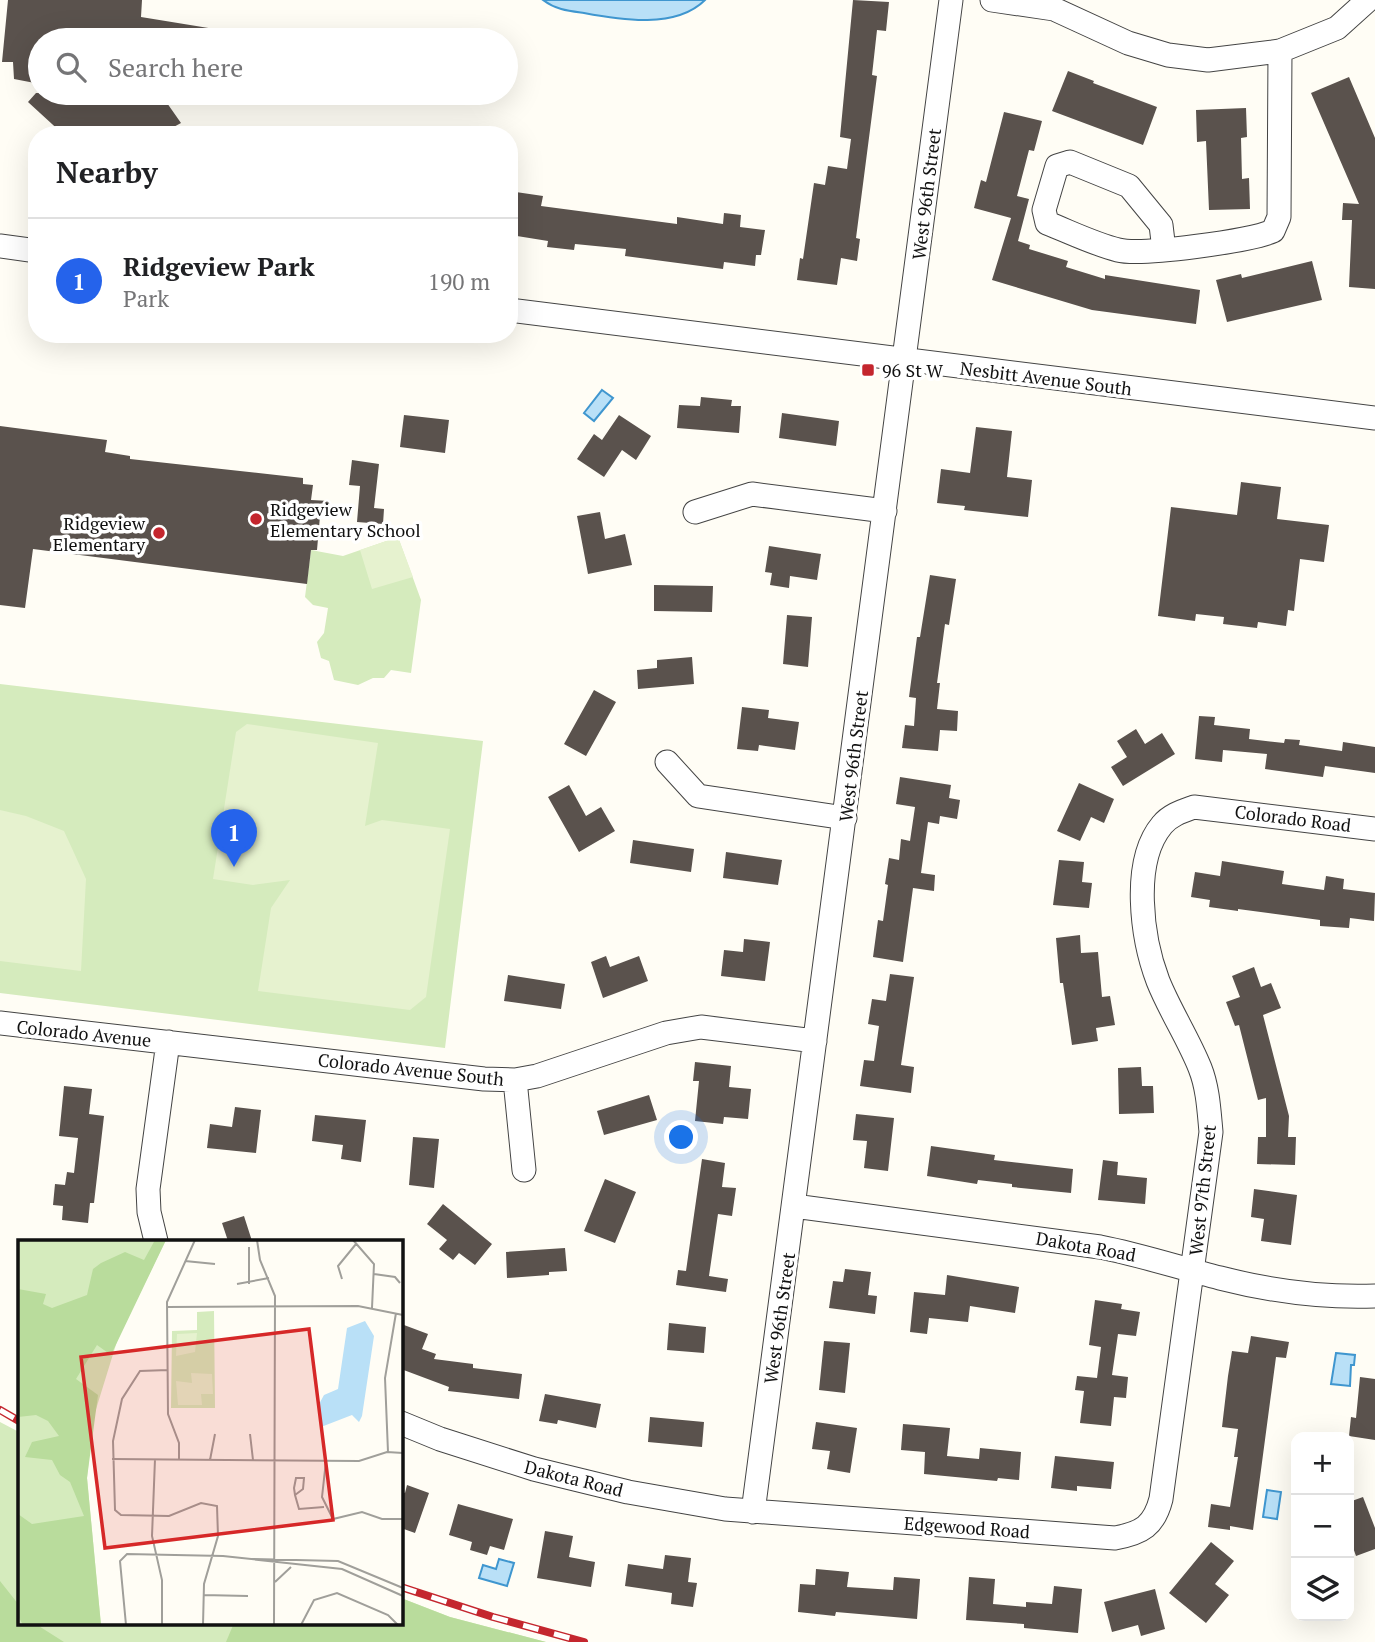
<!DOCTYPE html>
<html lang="en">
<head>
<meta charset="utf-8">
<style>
  body { margin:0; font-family:"PT Serif",serif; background:#f2f2f2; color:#202124 }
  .controls { position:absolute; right:21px; bottom:21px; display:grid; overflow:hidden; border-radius:14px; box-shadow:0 7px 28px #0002 }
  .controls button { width:63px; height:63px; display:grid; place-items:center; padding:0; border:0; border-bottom:2px solid #e0e0e0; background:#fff; color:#202124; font:35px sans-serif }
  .you { position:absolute; left:682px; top:1138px; width:24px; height:24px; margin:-18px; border:5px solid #fff; border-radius:50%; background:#1a73e8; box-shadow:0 0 0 10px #1a73e833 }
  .badge { display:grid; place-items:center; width:46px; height:46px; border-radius:50%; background:#2563eb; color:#fff; font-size:23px; font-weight:700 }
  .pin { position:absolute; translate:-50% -58px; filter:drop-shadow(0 2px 4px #0008) }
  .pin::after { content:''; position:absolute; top:37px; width:24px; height:21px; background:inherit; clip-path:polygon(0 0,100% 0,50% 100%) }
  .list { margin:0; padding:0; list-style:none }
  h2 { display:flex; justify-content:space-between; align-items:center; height:91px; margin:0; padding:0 28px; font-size:30px }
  h2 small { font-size:23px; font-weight:400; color:#757577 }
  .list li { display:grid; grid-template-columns:46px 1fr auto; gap:21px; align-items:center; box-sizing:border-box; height:126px; padding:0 28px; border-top:2px solid #e0e0e0 }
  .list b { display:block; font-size:26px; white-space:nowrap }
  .list p { margin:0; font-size:23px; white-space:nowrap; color:#757577 }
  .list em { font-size:23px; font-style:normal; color:#757577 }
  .icon { flex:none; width:38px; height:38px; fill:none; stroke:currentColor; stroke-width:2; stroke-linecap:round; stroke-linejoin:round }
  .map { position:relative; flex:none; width:1375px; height:1642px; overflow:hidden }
  .search { position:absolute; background:#fff; box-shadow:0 7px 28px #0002; left:28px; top:28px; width:490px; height:77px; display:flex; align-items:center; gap:18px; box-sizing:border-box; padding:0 24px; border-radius:38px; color:#757577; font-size:26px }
  .panel { position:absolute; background:#fff; box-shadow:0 7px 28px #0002; left:28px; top:126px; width:490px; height:217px; border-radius:28px }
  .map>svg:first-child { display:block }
</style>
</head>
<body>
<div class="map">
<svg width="1375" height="1642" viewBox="0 0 1375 1642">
  <rect width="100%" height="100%" fill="#fffdf5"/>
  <path fill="#d5ebbd" d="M398,537l23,63 -10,73 -20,-3 -7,8h-11l-15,7 -24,-5 -5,-19 -8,-3 -4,-16 7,-9 4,-25 -15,-3 -8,-8 6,-47 32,6z
    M0,684l483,57 -38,307 -445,-55z
    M0,1422l19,10v191h382v-25l49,19 96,25h-546z"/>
  <path fill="#b9dc9c" d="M0,1581l19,24v18h15l30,19h-64z
    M401,1598l49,19 96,25h-320l8,-19h167z"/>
  <path fill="#e6f2cf" d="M398,537l15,40 -41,12 -12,-39z
    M247,724l131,19 -13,83 17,-6 68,9 -24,168 -16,13 -152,-19 13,-83 19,-28 -37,5 -40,-6 23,-147z
    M0,810l26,6 38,15 22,48 -5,92 -81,-10z"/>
  <path fill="#b9e0f7" stroke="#3f96cf" stroke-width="2" d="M543,0h162c-29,29 -84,20 -121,13 -15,-2 -28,-3 -41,-13z
    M602,390l11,8 -19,23 -10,-8z
    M1336,1353l19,2 -1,10h-3l-1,21 -19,-2z
    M1267,1490l14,2 -4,27 -14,-2z
    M499,1559l15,4 -7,23 -28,-8 4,-13 13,4z"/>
  <path fill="#5a524d" d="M8,0h134l-1,17 92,15v8h-193v44l-26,-5 -1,-17h-11z
    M853,0l36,2 -3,29 -9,-1 -5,45 5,1 -21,162 4,1 -3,22 -16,-3 -4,27 -40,-5 3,-22 3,1 11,-76 11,2 3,-19 19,3 4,-30 -11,-2z
    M1068,71l26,10 -1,2 64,24 -14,38 -91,-34z
    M1349,77l26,61v151l-26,-2 3,-67h-10l1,-17 16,1 -48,-111z
    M36,93h124l21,30 -22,12h-95l-36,-33z
    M1246,108l1,29 -6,1 1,41 7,-1 1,31 -41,1 -3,-69 -9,1 -1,-32z
    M1004,112l38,9 -8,30 -5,-1 -12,46 12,3 -11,42 12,4 -1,4 39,12 -2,6 39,12v-4l95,15 -4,34 -104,-14 -100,-30 19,-62 -37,-10 7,-28 5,2z
    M509,191l34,5 -2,10 136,18v-7l46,7 1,-11 17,2 -1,12 25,3 -4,25h-5l-1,11 -31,-4 -1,7 -98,-13 1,-7 -51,-5 -1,6 -27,-3 1,-6 -31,-5 1,-7 -9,-1z
    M1312,261l10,39 -95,22 -11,-42 25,-6 1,4z
    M701,397l31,3 -1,6h10l-2,27 -62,-5 2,-23 21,1z
    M782,413l57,8 -3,25 -57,-8z
    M404,415l45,5 -4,33 -45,-6z
    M619,415l32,21 -15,24 -14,-10 -18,27 -27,-18 17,-25 8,6z
    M0,426l107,14 -2,12 25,4v3l173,19v6l10,1 -2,15 19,1 -1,16 -9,-1 -3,34h-6l-4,34 -274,-35 -8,59 -25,-3z
    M976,427l36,4 -5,46 25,3 -4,37 -64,-7 1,-4 -28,-3 4,-34 29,4z
    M352,460l27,4 -5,44 10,1 -1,15 -26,-2 3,-36 -11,-1z
    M1241,482l40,5 -4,32 52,6 -5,37 -24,-3 -6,52 -6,-1 -2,16 -28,-4 -1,6 -34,-4 1,-7 -28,-3 -1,7 -37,-5 13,-109 66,8z
    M600,512l5,27 20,-5 7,31 -44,9 -11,-58z
    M769,546l52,8 -4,26 -27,-4 -1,12 -19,-3 2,-12 -7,-1z
    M930,575l26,4 -7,46 -4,-1 -8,59h3l-3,26 21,2 -1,20 -17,-1 -2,21 -36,-3 3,-23 9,1 2,-28 -7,-1 8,-60h3z
    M654,585l59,1 -1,26 -58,-1z
    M787,615l25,2 -4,50 -25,-3z
    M692,657l2,27 -56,5 -1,-19 20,-2v-8z
    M594,690l22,12 -30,54 -22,-12z
    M742,707l27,3 -1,8 31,4 -4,28 -36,-5 -1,6 -21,-2z
    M1199,716l16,1 -1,8 36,4 -1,10 35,4 1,-4 15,1 -1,5 43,6 1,-9 32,5v26l-50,-7 -2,11 -58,-8 2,-15 -44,-4 -1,12 -27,-3z
    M1136,729l9,15 17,-11 13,21 -52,32 -12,-19 16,-10 -10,-16z
    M900,777l51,8 -2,13 11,2 -3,19 -17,-3 -1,8 -11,-2 -7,51 14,2 -1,16 -21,-3 -10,74 -30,-5 5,-37 5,1 5,-36 -3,-1 4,-26 10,2 2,-21 9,2 5,-34 -19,-3z
    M1079,783l35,16 -10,24 -13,-6 -11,24 -23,-10z
    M569,785l17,31 15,-9 14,24 -36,21 -31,-55z
    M633,840l61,9 -3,23 -61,-9z
    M726,852l56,8 -4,25 -55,-7z
    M1059,860l25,2 -2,20 10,1 -3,25 -36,-3z
    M1222,861l62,10 -2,13 42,6 2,-14 18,3 -1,10 32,4 -1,28 -24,-3 -1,10 -29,-2v-6l-82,-11v2l-29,-4 1,-7 -19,-3 4,-25 25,4z
    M1080,935l1,18 17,-1 4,45 8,-1 5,29 -19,3 2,13 -26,4 -9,-62h-3l-4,-45z
    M744,939l26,3 -5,39 -44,-5 3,-26 19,2z
    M606,956l4,11 29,-11 9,25 -45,17 -12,-36z
    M1254,967l7,20 10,-4 10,25 -18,7 26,101 -1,21h8l-1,28 -38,-1 1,-27h8v-39l-8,2 -19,-75 -4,1 -9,-24 14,-5 -8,-21z
    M890,974l24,3 -13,88 13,2 -3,26 -51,-7 4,-26 10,1 5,-35 -11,-2 4,-25 14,2z
    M508,975l57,9 -4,25 -57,-8z
    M695,1062l36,4 -2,21 22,2 -3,30 -24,-2 -1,7 -28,-3 4,-40h-6z
    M1141,1067l1,19h11l1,27 -35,1 -1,-46z
    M64,1086l28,3 -3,25 15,2 -10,87h-4l-2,20 -26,-3 1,-14 -10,-1 2,-21 10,1 2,-13 7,1 4,-35 -19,-2z
    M649,1095l8,25 -53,15 -7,-24z
    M235,1107l26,3 -5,43 -49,-5 3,-24 22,3z
    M856,1114l38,4 -6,53 -24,-3 3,-27 -14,-1z
    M315,1115l51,5 -5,42 -20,-3 2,-14 -31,-4z
    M413,1137l26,2 -5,49 -25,-3z
    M931,1146l64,9 -1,5 79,9 -2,24 -59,-6v-3l-34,-4 -1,4 -50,-8z
    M702,1159l23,4 -3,24 14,1 -4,28 -14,-2 -9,62 19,3 -2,13 -50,-7 2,-15 8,1z
    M1103,1160l15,2 -1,13 30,3 -2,26 -47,-4z
    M605,1179l31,13 -21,51 -31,-12z
    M1254,1189l43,6 -6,50 -30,-4 3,-22 -13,-2z
    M443,1204l49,40 -17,21 -16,-12 -6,7 -14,-11 8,-9 -20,-16z
    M244,1216l8,25h-24l-6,-18z
    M565,1248l2,23 -18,1v3l-42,3 -1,-26z
    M845,1269l26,3 -3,23 9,1 -2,18 -46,-6 4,-27 10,1z
    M947,1275l72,12 -4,26 -45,-7 -2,16 -39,-4 -2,16 -17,-2 4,-40 31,3z
    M1095,1300l27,4 -1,5 19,3 -4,24 -18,-2 -6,41 16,2 -2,21 -12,-1 -3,29 -31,-3 4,-32 -9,-1 2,-14 20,2 4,-31 -12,-2z
    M669,1323l37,4 -2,26 -37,-3z
    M404,1325l24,9 -6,15 14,5 -2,5 39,5v4l49,6 -3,25 -71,-8 1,-4 -48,-18v-34z
    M1251,1336l38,6 -3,16 -10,-1 -23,173 -23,-4v4l-22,-3 3,-23 19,3 8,-50h-4l4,-28 -16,-2 6,-51 4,-25 16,2z
    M824,1341l26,2 -5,50 -26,-3z
    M1360,1377l15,2v61l-26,-4 2,-19 5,1z
    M545,1394l56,10 -5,24 -38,-8 -1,4 -18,-3z
    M650,1417l54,5 -2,25 -54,-5z
    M816,1422l41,6 -7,45 -23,-4 3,-18 -18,-2z
    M903,1424l47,4 -3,28 32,3 1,-11 41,4 -2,28 -21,-2 -1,3 -73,-7 1,-22 -24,-2z
    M1055,1456l59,6 -3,27 -34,-3v5l-26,-3z
    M407,1485l22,8 -14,40 -14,-5v-37l4,2z
    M1363,1497l12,31v21l-19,7 -7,-20v-34z
    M458,1504l55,15 -9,31 -14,-4 -3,9 -17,-5 2,-8 -23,-7z
    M545,1531l28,5 -4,21 26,5 -4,25 -54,-9z
    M1211,1542l23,19 -19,23 14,11 -23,28 -37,-30z
    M665,1555l26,3 -3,24 9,1 -4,24 -22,-3 1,-11 -47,-7 3,-22 35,5z
    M816,1569l33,3 -2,15 46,3 1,-13 26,2 -3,40 -81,-7 -1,4 -37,-4 2,-28 15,1z
    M969,1577l26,2 -2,25 33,3v-5l26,2 2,-18 28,3 -4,44 -54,-5v-4l-58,-4z
    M1155,1589l10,40 -24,7 -3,-11 -26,7 -8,-30z"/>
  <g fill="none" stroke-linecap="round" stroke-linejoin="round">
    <g stroke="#444" stroke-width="25">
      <path id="minor" d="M992,0l62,9 74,34 40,12 40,5 72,-9 57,-23 31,-28
        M0,246l37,5
        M1164,250l-3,-25 -32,-39 -59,-24 -13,4 -13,44 3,13c23,9 47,21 71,27 24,6 131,-9 155,-19l6,-14 1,-166
        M509,310l866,108
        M695,512l57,-18 133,17
        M667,762l31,34 147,22
        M0,1023l484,56 31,1 22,-4 129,-43 35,-6 114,14
        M515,1080l9,90
        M794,1206l306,41c41,8 80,21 120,31 51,13 102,20 155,18
        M156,1241l-7,-29 -1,-23 20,-147
        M401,1423l39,16 94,30 94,23 97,17 390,29c27,-5 39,-12 46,-39l50,-367c-2,-21 -3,-44 -11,-64 -12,-30 -30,-57 -42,-87 -16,-42 -27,-119 4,-156 8,-10 21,-14 32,-18l181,22
        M753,1512l198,-1512"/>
    </g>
    <use href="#minor" stroke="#fff" stroke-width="23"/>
    <g stroke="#c4262e" stroke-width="8">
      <path id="rail" d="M0,1410l19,11
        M401,1587l92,30 91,25"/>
    </g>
    <use href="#rail" stroke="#fff" stroke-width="5" stroke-dasharray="16" stroke-linecap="butt"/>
  </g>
  <g fill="#c4262e" stroke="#fff" stroke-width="2.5">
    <rect x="861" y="363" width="14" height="14" rx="3.5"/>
    <circle cx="256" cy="519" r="7"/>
    <circle cx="159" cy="533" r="7"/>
  </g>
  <g text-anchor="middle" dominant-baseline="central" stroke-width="7" stroke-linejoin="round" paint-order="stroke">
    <g font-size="18" fill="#111" stroke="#fff">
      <text transform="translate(926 194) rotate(-83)">West 96th Street</text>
      <text transform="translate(1046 378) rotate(7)">Nesbitt Avenue South</text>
      <text transform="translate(853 756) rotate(-83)">West 96th Street</text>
      <text transform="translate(1293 818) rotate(7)">Colorado Road</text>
      <text transform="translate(84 1033) rotate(6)">Colorado Avenue</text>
      <text transform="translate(411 1069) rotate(6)">Colorado Avenue South</text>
      <text transform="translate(1202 1190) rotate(-84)">West 97th Street</text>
      <text transform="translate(1086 1246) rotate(10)">Dakota Road</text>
      <text transform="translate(779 1318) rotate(-82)">West 96th Street</text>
      <text transform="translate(574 1478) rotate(14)">Dakota Road</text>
      <text transform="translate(967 1527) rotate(4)">Edgewood Road</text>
    </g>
    <g font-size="18" fill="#111" stroke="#fff" text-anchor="start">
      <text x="882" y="370">96 St W</text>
      <text x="270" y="509">Ridgeview<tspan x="270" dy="21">Elementary School</tspan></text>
      <text x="145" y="523" text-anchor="end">Ridgeview<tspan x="145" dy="21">Elementary</tspan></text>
    </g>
  </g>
  <g transform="translate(18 1240)">
    <rect width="385" height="385" fill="#fffdf5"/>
    <path d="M0,0h148l-48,98 -25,81 -6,59 14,147h-83zM196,71l1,97h-44l1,-77 25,-1v-18z" fill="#d5ebbd"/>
    <path d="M137,0h11l-55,115 -14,-10 -21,34 22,16 -11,83 14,147h-78l-5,-9v-102l14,10 52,-8 -14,-34 -10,-7 -8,-15 -27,-3 7,-15 27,-6 -11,-15 -12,-6 -18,2v-128l28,5 -3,10 9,4 35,-13 6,-26 8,-6 24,-11 19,8z" fill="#b9dc9c"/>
    <path d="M179,93l-2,19 -19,4 1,-22zM173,133l21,1 1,20h-12l1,11h-24l-2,-24 16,2z" fill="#e6f2cf"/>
    <path d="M347,81l9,15 -12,80 -3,6 -7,-7 -31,12 -3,-21 6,-11 14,-6 9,-61z" fill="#b9e0f7"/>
    <path fill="none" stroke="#a09f9a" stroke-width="2" d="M239,0l3,20 15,36 -1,329M335,0l21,24 -2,44M167,21l30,3M356,34l21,3 5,6M324,39l-4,-13 18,-22M219,44l32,-6M231,44v-37M149,67l191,-1 45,9M150,130l-28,1 -18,28 -9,42 2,69 6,5 48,1 32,-13 16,3 1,30 -14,48 -1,41M232,194l3,26M370,212l-3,-74 11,-65M94,219l247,2 28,-9 16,1M137,219l-3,77 10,44v45M161,220v-17l-11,-29 -1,-112 28,-62M192,220l5,-26M308,221l-4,36 11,22 29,-7 20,7h21M277,255l8,-6 1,-11h-8l-2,10 1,7 4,14 25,-2M234,319l86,2 65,27M257,342l16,-15M185,355l45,1M108,385l-6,-64 7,-7 96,2 119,13 61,27M283,385l13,-25 23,-7 51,22 10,10"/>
    <path fill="#d62828" fill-opacity="0.15" stroke="#d62828" stroke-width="3.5" d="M291,89l24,191 -228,28 -24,-191z"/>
    <rect width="385" height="385" fill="none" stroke="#111" stroke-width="3.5"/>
  </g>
</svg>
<div class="controls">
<button>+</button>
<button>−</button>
<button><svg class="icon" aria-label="layers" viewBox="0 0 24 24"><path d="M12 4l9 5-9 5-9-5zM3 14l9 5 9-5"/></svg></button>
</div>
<div class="you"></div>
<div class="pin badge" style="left:234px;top:867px">1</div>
<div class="search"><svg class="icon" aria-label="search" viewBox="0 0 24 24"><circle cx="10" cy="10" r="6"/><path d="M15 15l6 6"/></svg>Search here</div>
<section class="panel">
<h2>Nearby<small></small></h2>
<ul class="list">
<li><span class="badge">1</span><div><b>Ridgeview Park</b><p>Park</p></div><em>190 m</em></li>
</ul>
</section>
</div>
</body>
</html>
